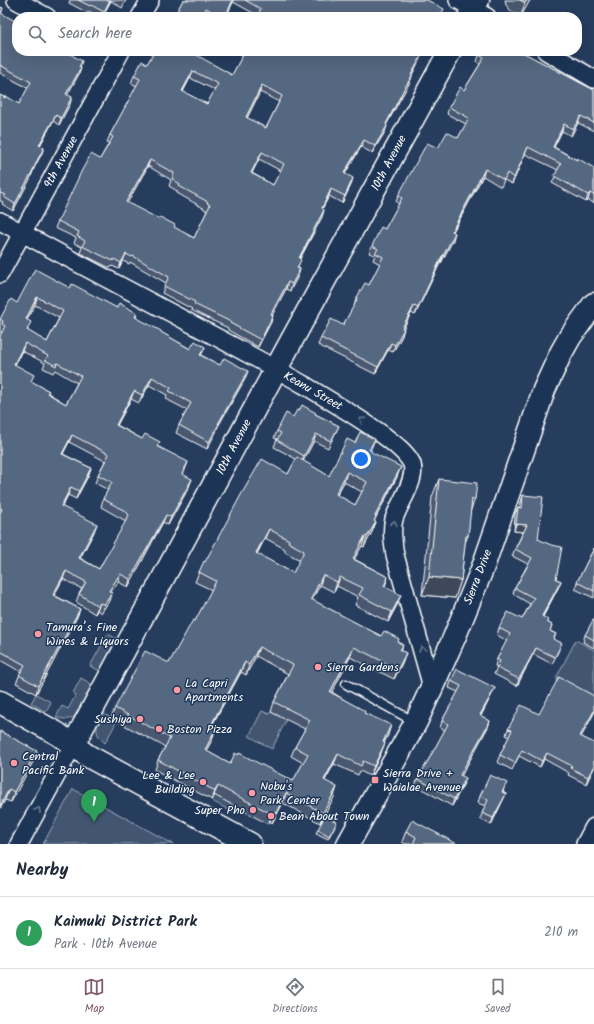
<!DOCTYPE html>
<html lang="en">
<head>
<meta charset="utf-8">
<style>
  body { margin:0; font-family:Kalam,sans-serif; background:#f2f2f3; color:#1f2937 }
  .you { position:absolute; left:361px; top:459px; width:14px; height:14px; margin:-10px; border:3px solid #fff; border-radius:50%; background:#1a73e8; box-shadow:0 0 0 6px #1a73e833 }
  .badge { display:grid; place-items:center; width:26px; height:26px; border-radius:50%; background:#845c67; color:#fff; font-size:13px; font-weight:700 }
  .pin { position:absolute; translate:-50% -33px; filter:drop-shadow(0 1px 2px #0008) }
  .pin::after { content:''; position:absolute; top:21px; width:14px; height:12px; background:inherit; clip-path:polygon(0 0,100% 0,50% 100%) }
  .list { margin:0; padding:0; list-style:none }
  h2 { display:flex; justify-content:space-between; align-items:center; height:52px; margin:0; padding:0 16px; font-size:17px }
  h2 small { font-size:13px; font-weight:400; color:#747a83 }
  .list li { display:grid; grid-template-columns:26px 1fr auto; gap:12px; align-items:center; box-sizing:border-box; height:72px; padding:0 16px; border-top:1px solid #e0e1e3 }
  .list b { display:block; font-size:15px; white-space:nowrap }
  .list p { margin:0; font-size:13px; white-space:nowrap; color:#747a83 }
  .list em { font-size:13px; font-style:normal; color:#747a83 }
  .icon { flex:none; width:22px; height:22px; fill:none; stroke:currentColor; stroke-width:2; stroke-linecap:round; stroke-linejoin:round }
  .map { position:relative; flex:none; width:594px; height:844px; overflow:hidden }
  .search { position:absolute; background:#fff; box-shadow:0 4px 16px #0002; left:12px; right:12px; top:12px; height:44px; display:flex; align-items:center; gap:10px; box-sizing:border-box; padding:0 14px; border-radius:16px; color:#747a83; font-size:15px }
  .sheet { height:124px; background:#fff }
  nav { display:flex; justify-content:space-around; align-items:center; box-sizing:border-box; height:56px; border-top:1px solid #e0e1e3; background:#fff; font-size:11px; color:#747a83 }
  nav a { display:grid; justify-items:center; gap:2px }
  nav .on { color:#845c67 }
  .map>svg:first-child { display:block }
</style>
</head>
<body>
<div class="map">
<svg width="594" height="844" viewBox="0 0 594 844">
  <rect width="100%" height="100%" fill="#263d5e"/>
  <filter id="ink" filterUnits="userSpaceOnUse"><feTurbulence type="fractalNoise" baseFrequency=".025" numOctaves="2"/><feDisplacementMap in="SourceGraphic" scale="8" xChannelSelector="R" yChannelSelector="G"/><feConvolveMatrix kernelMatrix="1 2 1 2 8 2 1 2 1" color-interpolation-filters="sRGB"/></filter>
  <g filter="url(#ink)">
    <path fill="#425672" stroke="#a0aab8" d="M108,634l9,5 -17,32 -10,-5z
      M576,640l18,10v48l-38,-20z
      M81,678l12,7c-3,6 -6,12 -9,17 -7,14 -11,21 -28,15l6,-11 6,3 8,-14 -3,-2z
      M36,694l15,8 -5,10 -15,-9z
      M262,711l7,3 2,-2 15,8 -14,29 -23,-13z
      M102,713l15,8 -12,22c-12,-10 -9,-18 -3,-30z
      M73,789l100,55h-130z
      M216,793l23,15 -3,6 -24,-13z"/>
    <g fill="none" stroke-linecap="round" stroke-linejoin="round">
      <g stroke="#fff" stroke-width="11">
        <path id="lane" d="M346,684l69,38"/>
      </g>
      <g stroke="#fff" stroke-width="20">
        <path id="street" d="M16,0l31,17
          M458,0l29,17
          M140,17l10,-17
          M546,51l48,28
          M0,221c68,37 137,74 205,110 34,18 68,36 101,55 26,16 52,31 77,49 9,7 22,16 28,27 8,15 -12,41 -17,57 -3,11 -1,24 1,36l37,132
          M0,274l121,-223
          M19,844l54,-99
          M585,844l9,-17"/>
      </g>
      <g stroke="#fff" stroke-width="25">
        <path id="secondary" d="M469,17l9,-17
          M73,745l203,-376 174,-318
          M348,844l68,-122 16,-35 22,-49 29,-71 61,-177 17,-37 9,-16 24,-33"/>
      </g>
      <g stroke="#fff" stroke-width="25">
        <path id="primary" d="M0,702l58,32 30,22 162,88"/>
      </g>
      <use href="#lane" stroke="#1d3557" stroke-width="8"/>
      <use href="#street" stroke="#1d3557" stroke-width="17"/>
      <use href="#secondary" stroke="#1d3557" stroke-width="22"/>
      <use href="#primary" stroke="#1d3557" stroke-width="22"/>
    </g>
    <path fill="#49596f" stroke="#fff" fill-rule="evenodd" d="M70,0h56l-4,8 -11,-7 -9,16h-3l-10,-6 -1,2 -19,-10z
      M183,0h244l-170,15 -24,-13 -7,15h-19l-4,-2 -1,2h-28z
      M505,0h25l-9,16 -10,-5 -5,-6z
      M0,7l3,1 -2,6 16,37h53l-1,3 13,7 -2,6 1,1 -2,6 -12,21 3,9 -11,21 -6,-4 -13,25 4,2 -3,7 -6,11 -5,13 -17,32 -11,-7 1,-2 -3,-1v-106l5,3 14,6 9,-16 -28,-15z
      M155,51h40l-2,3 39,21 13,-24h177l-1,3 -2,7 -7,14v1l-2,6 -8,14 -16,29 -1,7 -13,21 -11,-6 -16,27 6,11 -9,18 -13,-7 -7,13 2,1 -2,7 -22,42 -2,9 2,1 -2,7 -8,15 -4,-2 -14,26h1l-2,7 -13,25 -30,-17v-2l-37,-18 1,-1 -30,-16 4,-10 -36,-21 -1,2 -6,-3 -4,8 -7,-3 -2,2 -30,-15 2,-6 -8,-4 2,-5 -21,-10 3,-7 42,-62 9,-16 -2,-1 3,-7 27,-49 -6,-3 3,-7 13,-12zM190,78l25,12 -8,14 -24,-12zM260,92l19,10 -13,26 -19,-10zM259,159l22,12 -8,14 -21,-12zM148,166l23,14 -2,6 8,5v2l28,16v1l2,1 -13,27 -67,-35z
      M522,52l72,38v41l-16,-8 -7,13 -9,-5 -8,16 23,13 17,8v35l-6,-3 -2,2 -34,-19 6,-13 -33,-16 -13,30 -8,-4 -3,7 -18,-11 -30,56v8l-12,23h-1l-25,52 -4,-2 -8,16 -1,7 -9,16 -5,-2 -13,24 -57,-29 3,-7 22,-13 11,-19 2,-7 13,-14 11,-21 -7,-4 2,-5 -6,-2 3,-7 13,-17 14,-25 -3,-2 2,-6 40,-48 20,-10 8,-14 -19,-10 2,-7 15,-17 16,-26 -3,-2 2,-7z
      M70,288l47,20 20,5 -1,5 65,37 44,24 -28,49 -1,4 -9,17 -31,-16 3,-8 8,-15 -21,-11 1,-4 -18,-10 -10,18 -8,-4 -14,26 25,14 16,8 27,23 -2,4 6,13 -21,38 -5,-3 -35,65 -10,-5 -7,10 1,1 -3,8 -8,12 -4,-3 -2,4 -19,-12 3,-8 3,-5 -19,-10 -9,16 26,14 -3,8 -41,77 -20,-11 5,-11 -21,-12v-324l2,-3 -2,-1v-13l17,-16zM35,305l24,13 -12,24 -19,-11 -1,-12zM22,351l23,12 -2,5 10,5 2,-3 22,13 -11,21 -18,-11 1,-2 -17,-9 -17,-17zM69,442l36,19 -7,14 -3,8 13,7 -5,9 -2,8 23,13v1l2,1 -27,47 -19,-11 14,-26 -32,-25 6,-12 8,4 12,-23 3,-8 -28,-14z
      M299,411l16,3 24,12 -11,22 -14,-7 -11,20 26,15 41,-26 1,2 26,25 -22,42 -1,3h2l-4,10 -8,15 -2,-1 -8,13 34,18 -3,10 12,18 -9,17 -33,-17 3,-8 -21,-11 -3,6 -14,-7 -8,15 69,36 22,9 -2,6 5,2 -4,10 -8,16 -44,-22 -18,35 33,21 23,22 -4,8 -3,10 -11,23 -10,-5 -2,4 -24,-11 -9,16 9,17 -14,26 -37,-20 -11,20 -2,-2 -2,3 -54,-29 -2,5 -57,-30 3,-10 7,-13 -54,-29 4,-10 54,-45 26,-42 17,-31 -17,-8 4,-10 6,-10 83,-88 8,-15 -22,-12 3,-8 -3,-1 3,-7 16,-14zM344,482l18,10 -7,13 -18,-10zM265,538l20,11v3l15,8 -7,13 -36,-19zM256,656l32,18 -14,28 -3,10 34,17 -10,18 -4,9 12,7 -10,18 -63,-17 -24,-13 6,-11 3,-10 -4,-3 30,-55 5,3z
      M439,479l31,32 -2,25 -3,7 -4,37 -6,18 -33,-3 10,-98z
      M523,495l15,44 18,40 5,2 -3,7 -15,29 4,5 5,3 -2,6 6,3 -2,5 5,11 -7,14 -19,-10 -16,32 -23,-12 3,-7 -2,-1 2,-7 10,-18 -10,-6 2,-7 23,-9 8,-15 -17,-10 2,-6 13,-24 -16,-8 3,-7 8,-17 -9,-1 1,-17 3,-7h2l1,-5z
      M594,548v50l-19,-9 2,-7z
      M594,620v28l-11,-6 2,-7z
      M451,681l41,13 -11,22 9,5 -2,6 -27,49 2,9 -11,21 -37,-21 3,-6 27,-49 -5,-2 2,-7 16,-29 -9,-4z
      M594,696v17l-13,24 13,6v25l-8,16 -18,-9 1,-2 -25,-14 -4,8 -21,-11 -7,14 -15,-8 3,-7 9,-18 -3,-2 2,-6 31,-15z
      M0,731l33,31 -22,40 -6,-2 -5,9z
      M504,789l-1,3 3,2 -3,6 -12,25 -11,-6 5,-13 -7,-3 2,-7z
      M335,826l-7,13 -12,-6 2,-4z
      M406,831l51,13h-52l-3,-2z"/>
    <path fill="#3c485a" stroke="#fff" d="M110,0h1l-9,17 2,-5z
      M233,0h1l-1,2 -7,15h-1z
      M527,0h3l-9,16 4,-13z
      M81,68l-2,6 -15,27 2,-7z
      M193,71l-3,7 -11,20 3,-7z
      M412,76l-2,6 -8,14 -19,35 3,-7 18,-35z
      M262,85l-2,7 -16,32 2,-7z
      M72,97l-2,7 -11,21 2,-7z
      M56,115l-3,6 -17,31 3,-7z
      M581,116l-3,7 -7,13 2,-7z
      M564,124l-2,7 -11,22 2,-6z
      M387,126l-2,6 -13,21 3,-7z
      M364,140l-3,7 -20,33 3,-7z
      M528,147l-3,7 -13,30 2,-6z
      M44,148l-3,7 -6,11 -5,13 -17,32 2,-7z
      M262,152l-3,7 -11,21 3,-7z
      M150,160l-2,6 -24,43 2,-7z
      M485,169l-2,7 -34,62 3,-7z
      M353,178l-2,7 -9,18 3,-7z
      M331,189l-2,7 -10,19 3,-7z
      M590,193l-2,7 -2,2 2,-7z
      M324,210l-2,7 -26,48 3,-7z
      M455,233l-2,7 -12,23 2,-7z
      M126,254l-3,7 -4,8 2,-6z
      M442,256l-2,7 -25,52 3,-7z
      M300,269l-2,7 -8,15 2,-7z
      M288,282l-2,7 -17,32 2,-7z
      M37,297l-2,8 -12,22 3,-8z
      M414,306l-3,7 -11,22 2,-7z
      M273,315l-2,7 -13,25 3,-7z
      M404,329l-2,7 -9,16 2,-7z
      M25,343l-3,8 -11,21 3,-8z
      M391,343l-3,7 -13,24 3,-7z
      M205,347l-3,7 -5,8 3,-7z
      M248,371l-3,8 -28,49 -1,4 -9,17 2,-7 9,-18z
      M152,377l-3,8 -10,18 3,-8z
      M134,391l-3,8 -18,34 3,-8z
      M316,434l-2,7 -12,22 2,-7z
      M72,435l-3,7 -10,19 3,-7z
      M375,439l-4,10 -5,10 3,-9z
      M188,462l-3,8 -6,12 3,-8z
      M401,467l-4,10 -22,42 -2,8 -3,4 5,-15z
      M91,468l-3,8 -12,23 3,-8z
      M347,472l-3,10 -12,22 4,-10z
      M192,479l-3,8 -21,38 3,-8z
      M71,487l-3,8 -10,19 3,-8z
      M472,499h3l-7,19z
      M166,515l-3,7 -35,65 2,-8z
      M376,522l-4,10 -8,15 3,-10z
      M97,524l-3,8 -18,34 3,-8z
      M516,524l11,1 -3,7 -10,-1z
      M269,529l-4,9 -13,25 4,-10z
      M365,536l-3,10 -13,22 4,-9z
      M66,571l-3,8 -13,24 3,-8z
      M120,574l-2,8 -12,17 3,-8z
      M323,575l-3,10 -13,24 4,-10z
      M340,577l-3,9 -3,6 3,-10z
      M429,577l32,3 -6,18 -33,-3z
      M561,581l-3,7 -19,35 3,-7z
      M112,593l-3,8 -8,12 3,-8z
      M401,595l-4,10 -9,17 4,-10z
      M100,603l-3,7 -2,4 3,-8z
      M80,609l-3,8 -41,77 2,-8z
      M259,647l-3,9 -10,19 3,-10z
      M354,647l-4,10 -23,45 3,-10z
      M536,648l-19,38 2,-7z
      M406,653l-4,10 -8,16 4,-10z
      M245,662l-4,10 -35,64 4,-9z
      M495,688l-3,6 -15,28 3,-7z
      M594,711v2l-16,30 2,-7z
      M490,721l-2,6 -30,55 2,-7z
      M391,725l-3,10 -9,17 4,-10z
      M215,730l-3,10 -11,20 4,-10z
      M385,743l-4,10 -11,23 4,-10z
      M37,751l-4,11 -22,40 3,-10z
      M547,753l-7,14 2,-6z
      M338,754l-4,10 -14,25 4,-9z
      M594,766v2l-8,16 2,-7z
      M466,778l-3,7 -11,21 2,-7z
      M218,786l-4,9 -2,5 3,-9z
      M337,787l-3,10 -14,26 3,-10z
      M9,789l-4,11 -5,9v-3z
      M286,793l-3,10 -11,20 4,-10z
      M506,794l-3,6 -12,25 2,-7z
      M273,812l-3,9 -2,3 4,-10z"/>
    <path fill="#556781" stroke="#fff" fill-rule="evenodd" d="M78,0h32l-6,12 -13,-7 -1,1z
      M183,0h50l-8,17h-4l-15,-9 -4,9h-28z
      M245,0h182l17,9 -4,8h-184l5,-8z
      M520,0h7l-2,3z
      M0,7l3,1 -2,5 16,9v29h53l-2,2 14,8 -3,6 2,1 -15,26 6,3 -11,21 -5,-3 -17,30 5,3 -6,11 -6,13 -17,32 -11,-7 2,-2 -6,-2v-98l5,3 1,-2 13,8 12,-22 -31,-17z
      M155,51h39l-1,2 39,22 13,-24h176l-1,2 2,2 -11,20 1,1 -8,13 -18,35 1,2 -12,20 -11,-6 -20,33 9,5 -8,18 -14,-7 -9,19 2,2 -25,48 2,2 -4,8 3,1 -8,15 -4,-2 -17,32 2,1 -12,25 -31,-17 1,-1 -37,-18 1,-2 -31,-16 5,-9 -36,-21 -1,1 -6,-3 -5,9 -7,-4 -1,2 -31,-15 3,-5 -8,-5 2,-4 -21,-11 24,-51 9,-16 9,5 13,-22 -3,-2 30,-56 -6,-3 8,-15 5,3zM193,71l25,13 -11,20 -25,-13zM262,85l20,11 -16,32 -20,-11zM262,152l22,12 -11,21 -22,-12zM150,160l24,13 -2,6 8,5 -1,2 29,16 -1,1 3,2 -16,33 -20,-11 1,-2 -15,-8 -1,2 -33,-17z
      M481,51h41v1l72,38v33l-13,-7 -8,13 -9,-5 -11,23 24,13v-2l17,10v27l-4,-2 -2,2 -34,-19 7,-12 -33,-17 -14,31 -7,-5 -3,7 -19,-11 -33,62 3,2 -12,23h-1l-24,52 -4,-2 -12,22 2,1 -9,16 -4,-2 -13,24 -57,-29 10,-19 12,6 14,-25 -1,-1 9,-16 4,2 14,-28 -8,-4 3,-4 -6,-3 9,-19 4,2 17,-31 -4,-2 29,-53 11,5 9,-16 11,6 11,-20 -20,-11 11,-20 4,3 20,-32 -5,-3z
      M35,269l35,19 2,-4 45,24 2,-5 18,10 -2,4 26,14v1l29,17 5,-8 10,6 -5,8 20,10 4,-7 24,13 -30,53h1l-10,18 -30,-17 12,-22 -22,-12 2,-3 -19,-11 -10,18 -8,-4 -18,34 26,14 3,-5 15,8 -3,4 31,16 -6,12 10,5 -21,38 -5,-2 -36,64 -10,-5 -11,17 3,2 -8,12 -4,-2 -2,3 -19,-12 7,-12 -20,-11 -13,24 27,14 -42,77 -19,-11 6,-10 -25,-14v-138l2,-4 -2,-1v-172l5,-10 -3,-2 1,-3 -3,-2 11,-20 6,4zM37,297l26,14 -16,31 -20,-12 4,-8 -5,-3zM25,343l23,13 -3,4 11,6 1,-3 24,13 -15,28 -19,-11 2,-2 -18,-10 3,-6 -20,-11zM72,435l37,19 -11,21 14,7 -9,17 24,13v1l2,2 -30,54 -20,-11 18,-34 -36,-18 10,-19 8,4 12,-23 -29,-14z
      M302,405l14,8 -1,1 24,12 -8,15 -15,-7 -12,22 -27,-16 4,-7 -4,-2 9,-18 7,4 4,-7 2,1z
      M360,432l15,7 -6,11 3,1 -1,1 30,15 -26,49 1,1 -2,4 2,1 -9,15 -2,-1 -12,23 35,18 -4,9 17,9 -9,17 -33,-17 4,-7 -23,-11 -3,5 -14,-7 -12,24 70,37 3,-5 15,8 -1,3 5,3 -3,5 6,3 -8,16 -44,-22 -24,45 35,19 -1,2 27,12 -8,17 2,1 -11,23 -11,-5 -2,5 -23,-12 -14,26 13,7 -14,26 -37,-20 -10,20 -3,-1 -1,2 -54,-28 -3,5 -57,-31 12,-22 -55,-30 30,-57 24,12 24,-43 2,1 21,-40 -17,-9 5,-11 1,1 37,-69 20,-34 26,15 9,-17 32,19 18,-37 8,4zM347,472l20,10 -12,23 -19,-11zM269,529l20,11 -1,2 16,9 -11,22 -37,-20zM259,647l34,18 -19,37 36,18 -15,27 13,7 -15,27 -54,-28 -1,2 -3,-2 -5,11 -25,-14 10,-20 -5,-3 35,-65 4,3z
      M439,479l38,4 -2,16h-3l-4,37h-2l-5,44 -32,-3z
      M523,495l20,2 -5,42 13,6 11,2 -6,32 5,2 -19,35 6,4 -1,2 5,3 -2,6 6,3 -3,5 9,4 -7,14 -19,-9 -17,31 -22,-11 3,-7 -3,-2 13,-25 -11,-6 9,-16 14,7 12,-21 -19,-10 17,-30 -17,-9 12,-24 -11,-1 2,-17 4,1z
      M594,548v43l-17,-9z
      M593,620h1v20l-9,-5z
      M457,669l38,19 -15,27 10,6 -30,54 6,3 -12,21 -36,-20 30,-55 -6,-3 19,-35 -10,-5z
      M559,677l35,19v15l-14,25 14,7v23l-6,11 -18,-9 2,-2 -25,-13 -5,8 -20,-11 -7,13 -15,-8 12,-25 -4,-1 13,-24 18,9z
      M0,731l37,20 -23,41 -5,-3 -9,17z
      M490,775l17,8 -5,9 4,2 -13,24 -11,-5 6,-13 -8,-4z
      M325,816l12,6 -8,14 -11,-7z
      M412,820l45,24h-44l3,-7 -10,-6z"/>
    <defs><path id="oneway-chevron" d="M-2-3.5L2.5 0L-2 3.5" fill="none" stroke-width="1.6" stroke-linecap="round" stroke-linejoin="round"/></defs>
    <g stroke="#6c7c92">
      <use href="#oneway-chevron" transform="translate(362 420) rotate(-145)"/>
      <use href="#oneway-chevron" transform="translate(394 523) rotate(-80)"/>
      <use href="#oneway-chevron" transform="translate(422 649) rotate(-106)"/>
      <use href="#oneway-chevron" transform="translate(38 810) rotate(-61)"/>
    </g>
  </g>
  <g fill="#ff9aa2" stroke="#1d3557" stroke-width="1.5">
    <circle cx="38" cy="634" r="4"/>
    <circle cx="318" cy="667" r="4"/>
    <circle cx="177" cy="690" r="4"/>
    <circle cx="140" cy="719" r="4"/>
    <circle cx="159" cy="729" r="4"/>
    <circle cx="14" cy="763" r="4"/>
    <rect x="371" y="776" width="8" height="8" rx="2"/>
    <circle cx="203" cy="782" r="4"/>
    <circle cx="252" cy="793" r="4"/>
    <circle cx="253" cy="810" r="4"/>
    <circle cx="271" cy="816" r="4"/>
  </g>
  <g text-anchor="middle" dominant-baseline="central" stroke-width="3" stroke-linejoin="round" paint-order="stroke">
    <g font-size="12" fill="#fff" stroke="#1d3557">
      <text transform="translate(61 162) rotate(-61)">9th Avenue</text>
      <text transform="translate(389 163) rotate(-62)">10th Avenue</text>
      <text transform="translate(313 391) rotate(30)">Keanu Street</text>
      <text transform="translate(234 447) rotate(-62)">10th Avenue</text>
      <text transform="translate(478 577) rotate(-69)">Sierra Drive</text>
    </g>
    <g font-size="12" fill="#fff" stroke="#1d3557" text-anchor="start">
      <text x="46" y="627">Tamura’s Fine<tspan x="46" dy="14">Wines &amp; Liquors</tspan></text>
      <text x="326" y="667">Sierra Gardens</text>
      <text x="185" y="683">La Capri<tspan x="185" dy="14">Apartments</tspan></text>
      <text x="132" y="719" text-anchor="end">Sushiya</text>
      <text x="167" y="729">Boston Pizza</text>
      <text x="22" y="756">Central<tspan x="22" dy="14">Pacific Bank</tspan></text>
      <text x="383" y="773">Sierra Drive +<tspan x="383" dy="14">Waialae Avenue</tspan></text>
      <text x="195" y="775" text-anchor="end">Lee &amp; Lee<tspan x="195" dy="14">Building</tspan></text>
      <text x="260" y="786">Nobu's<tspan x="260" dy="14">Park Center</tspan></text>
      <text x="245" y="810" text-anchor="end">Super Pho</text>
      <text x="279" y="816">Bean About Town</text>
    </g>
  </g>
</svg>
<div class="you"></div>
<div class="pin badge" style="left:94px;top:822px;background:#2e9e5b">1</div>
<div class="search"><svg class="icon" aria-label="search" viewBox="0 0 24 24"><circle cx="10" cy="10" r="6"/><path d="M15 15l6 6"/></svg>Search here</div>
</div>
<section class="sheet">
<h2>Nearby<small></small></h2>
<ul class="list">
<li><span class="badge" style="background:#2e9e5b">1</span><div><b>Kaimuki District Park</b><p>Park · 10th Avenue</p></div><em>210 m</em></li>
</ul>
</section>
<nav>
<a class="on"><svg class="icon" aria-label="map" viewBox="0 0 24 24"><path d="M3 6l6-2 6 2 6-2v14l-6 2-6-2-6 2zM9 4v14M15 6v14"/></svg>Map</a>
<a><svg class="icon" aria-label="directions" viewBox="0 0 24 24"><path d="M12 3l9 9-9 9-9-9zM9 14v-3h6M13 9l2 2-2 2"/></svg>Directions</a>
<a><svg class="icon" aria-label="saved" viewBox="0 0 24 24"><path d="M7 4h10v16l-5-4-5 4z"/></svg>Saved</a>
</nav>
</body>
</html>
